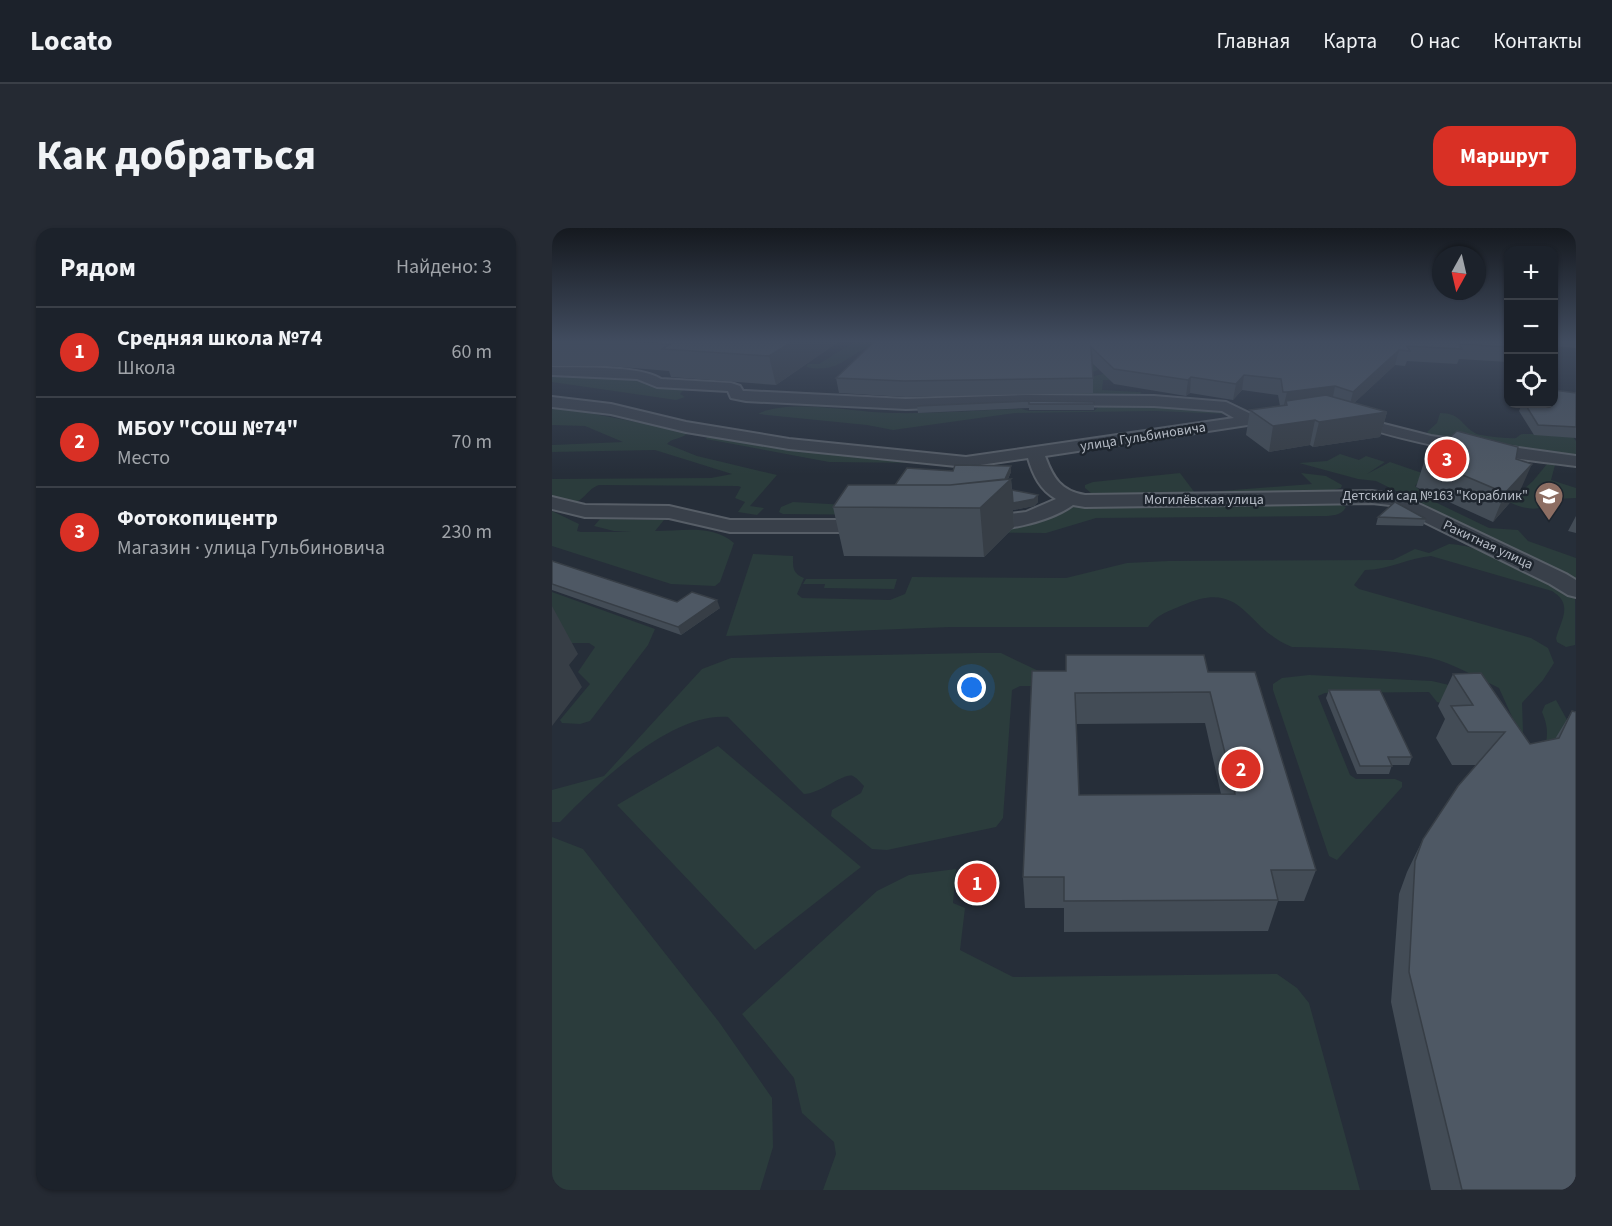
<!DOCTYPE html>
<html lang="ru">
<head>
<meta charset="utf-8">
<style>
  body { margin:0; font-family:"Source Sans 3",sans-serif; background:#252a33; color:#f1f3f6 }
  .controls { position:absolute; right:18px; top:18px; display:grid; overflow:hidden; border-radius:12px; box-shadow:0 2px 4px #0004 }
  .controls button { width:54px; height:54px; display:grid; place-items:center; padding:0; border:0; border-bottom:2px solid #3a3f47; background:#1c222b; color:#f1f3f6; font:30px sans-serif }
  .compass { position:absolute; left:880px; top:18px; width:54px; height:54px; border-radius:50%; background:#1c222b; box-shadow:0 2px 4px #0004; rotate:188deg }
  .you { position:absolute; left:420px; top:460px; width:21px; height:21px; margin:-15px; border:4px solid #fff; border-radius:50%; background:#1a73e8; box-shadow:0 0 0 9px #1a73e833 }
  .badge { display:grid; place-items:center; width:39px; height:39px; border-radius:50%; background:#d93025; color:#fff; font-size:20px; font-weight:700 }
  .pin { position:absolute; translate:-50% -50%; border:3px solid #fff; box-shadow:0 2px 6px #0006 }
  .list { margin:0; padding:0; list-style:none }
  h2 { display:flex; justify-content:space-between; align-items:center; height:78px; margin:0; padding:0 24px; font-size:26px }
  h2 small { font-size:20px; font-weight:400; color:#a0a4a9 }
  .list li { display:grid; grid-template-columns:39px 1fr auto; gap:18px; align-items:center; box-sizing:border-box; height:90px; padding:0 24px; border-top:2px solid #3a3f47 }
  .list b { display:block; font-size:22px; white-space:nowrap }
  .list p { margin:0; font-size:20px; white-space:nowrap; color:#a0a4a9 }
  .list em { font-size:20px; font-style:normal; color:#a0a4a9 }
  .icon { flex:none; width:33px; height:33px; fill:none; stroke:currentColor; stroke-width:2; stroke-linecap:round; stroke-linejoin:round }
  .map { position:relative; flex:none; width:1024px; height:962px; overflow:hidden; border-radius:18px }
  header { display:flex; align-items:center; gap:36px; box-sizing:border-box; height:84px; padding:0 30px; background:#1c222b; border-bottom:2px solid #3a3f47 }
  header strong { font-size:28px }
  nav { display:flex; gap:33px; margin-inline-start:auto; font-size:21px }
  .intro { display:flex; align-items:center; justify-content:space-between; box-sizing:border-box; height:144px; padding:0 36px }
  h1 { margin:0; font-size:42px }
  .button { padding:15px 27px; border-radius:18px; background:#d93025; color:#fff; font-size:21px; font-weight:700 }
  main { display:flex; gap:36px; padding:0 36px }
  aside { flex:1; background:#1c222b; border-radius:18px; box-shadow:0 2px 4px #0004 }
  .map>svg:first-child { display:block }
</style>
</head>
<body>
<header>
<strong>Locato</strong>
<nav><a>Главная</a><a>Карта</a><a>О нас</a><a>Контакты</a></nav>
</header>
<div class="intro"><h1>Как добраться</h1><a class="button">Маршрут</a></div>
<main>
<aside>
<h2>Рядом<small>Найдено: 3</small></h2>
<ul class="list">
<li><span class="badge">1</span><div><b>Средняя школа №74</b><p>Школа</p></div><em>60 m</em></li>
<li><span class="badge">2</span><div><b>МБОУ &quot;СОШ №74&quot;</b><p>Место</p></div><em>70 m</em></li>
<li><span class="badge">3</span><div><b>Фотокопицентр</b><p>Магазин · улица Гульбиновича</p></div><em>230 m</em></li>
</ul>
</aside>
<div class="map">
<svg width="1024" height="962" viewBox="0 0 1024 962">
  <rect width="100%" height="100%" fill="#262e39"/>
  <path fill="#2b3c3c" d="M305,112h78c-19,1 -38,0 -56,4 -30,6 -37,31 -73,23l2,-3h11z
    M536,130l10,12 -15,5 2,3 23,-5 24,7h-29l-1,10 36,2h3l-1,4h-131l-11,-2z
    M0,145l80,3 53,12 -5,6 5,3 -9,3 -124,-18z
    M560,175l107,6 9,5 -73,-3 -140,2 -122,17 -26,-5 -109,-11c30,-16 99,-1 134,-1 43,1 87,-3 130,-4l7,2h65l6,-6z
    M0,178l132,25 3,3c-6,5 -15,4 -20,10l30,12 80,19 -27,31 14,2 -7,7 -19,-3 7,-10 -10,-4 6,-11 -3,-1 -139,-1c-11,3 -16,18 -28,18 -6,0 -13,-2 -19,-3v-21l159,-1 21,-4 -77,-24 -103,2v-7l71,-3 -38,-16 -33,-1z
    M888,185c21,0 21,12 35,20 3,3 37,6 41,5 3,-2 4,-4 7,-4 17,0 30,2 46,-2l7,9v15l-144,-19 -5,-5 10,-9z
    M162,208l127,18 82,6v3l-94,-1 -123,-23 1,-2z
    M788,226l19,6 7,-4 19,6 -18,12 23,-12 32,11 1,4 -8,9 18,15 56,27 29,2 10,11 48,17v22l-200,-99 -18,-2 -59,-16 28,-2z
    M995,236l8,1 -4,15 25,8v10l-23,1c-12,14 -27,11 -44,3l24,-21z
    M628,245l15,20 117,-9 -11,-11 25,3 16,9 -1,3 -21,5 -206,3 -23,-3 -6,-5v-3l8,-3z
    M779,273l15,6c-4,8 -11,8 -19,9l-231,2 -50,15 -215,-2 182,-4 22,-3 46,-20z
    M241,274l54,3 44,10 -108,-1 -4,-2 2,-5z
    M0,283l27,13 -2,7 4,1h50l-17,-1 -20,-5 6,-7 64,1 -9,11c27,0 57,-7 79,12l-14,39 -5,4 -44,-2 -119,-38z
    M897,316c35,1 97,34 126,55v46l-9,2 -9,-5 -1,-4c6,-20 17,-34 -4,-47l-121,-35c-23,2 -42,14 -66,14l-11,15 5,4 172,49 17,10 6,15 -11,17 -21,23 1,30 -5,-3 -19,-42c-21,-10 -45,-24 -68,-30 -45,-10 -94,-10 -139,-11 -48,-19 -48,-69 -109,-42 -14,6 -26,9 -35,22h-198l-224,9 27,-82 40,2c0,11 -1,17 11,22l-7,16 5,4 88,2 15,-6 7,-17 154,1 61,-15 41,-2 225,-1 22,-11 14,4z
    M254,351h91l-3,10 -70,-1 1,-4h-22z
    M0,364l103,37 -7,16 -58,76 -10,3 -18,-1 -2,-3 30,-36 -12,-12 17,-25 -6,-4h-37z
    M425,425h24l46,22 -3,11h-24l-8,4 -9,128 -7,9 -109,23 -15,-1 -41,-33 1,-6 29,-17 3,-7c-3,-3 -7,-8 -11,-10 -9,-4 -33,18 -49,18l-76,-77c-57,-5 -130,66 -168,105h-8v-32l52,-14 98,-107 29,-11z
    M757,447l123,6 17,4 -8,18 -4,-1 -8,-10 -104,1 -7,3 32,79 6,4h39l7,3v5l-65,73 -8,-4 -56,-166v-6l9,-6z
    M1004,472l20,36 -33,19c5,-18 6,-27 -1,-43l3,-7z
    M166,518l143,121 -106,83 -138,-145z
    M0,609l31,12 136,173 53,76 1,49 -13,43h-208z
    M404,641l-3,34 12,5 -5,42 53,27 264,-3 20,14 12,15 51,187h-537l13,-36 -2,-12 -32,-29 -8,-35 -52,-64 135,-123 32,-16z"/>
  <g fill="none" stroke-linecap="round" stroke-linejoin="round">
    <g stroke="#575e67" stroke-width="4">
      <path id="minor" d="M0,139c27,1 87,-2 109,12l70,4 9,3 3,5h3l160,8 121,-4 127,1 72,6 27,13 34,-5 8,5 -2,3 -248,38c8,22 16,35 40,39l287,-4 30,5 164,78 10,6v17l-8,-2 -18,-11 -160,-79 -18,-2 -287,4 -12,-2c-23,17 -77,30 -105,22l-3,-4 3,-4 58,-7 30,-13c-16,-9 -23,-24 -28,-41l-62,9 -177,-18 -103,-17 -75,-18 -59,-7v-10l59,7 75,18 103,17 177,18 268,-39 -12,-7 -68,-5 -127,-1 -121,4 -160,-8 -15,-3 -3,-7 -71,-4 -20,-8 -85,-4z
        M795,183l33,12 51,13 145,20v10c-80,-10 -159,-18 -235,-47l-2,-3 2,-3z
        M0,269l33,8 84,1 61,14h145l7,2 3,4 -3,4 -7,2h-145l-61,-14 -84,-1 -33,-8z"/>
    </g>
    <use href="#minor" fill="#39404a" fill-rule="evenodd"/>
  </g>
  <path fill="#434c56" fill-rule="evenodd" d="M0,112h289l-65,45 -105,-8 -2,-6 -60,-5h-57z
    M324,112l633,1 -1,21 -49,-3 -2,5 -50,-3 -2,5 -10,-1 -41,38 33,9 -7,25 -67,10 -3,-2 -41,7 -23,-17 4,-25 30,-4 -2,-11 -36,-5 -9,10 -43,-7 -4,3 -72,-12 -22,-21 1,15v15l-187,4 -67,-4 -3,-15z
    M1002,112h22v8l-22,-2z
    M1024,165v45l-42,-3 -15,-24 3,-7h32z
    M475,173l67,1v8h-65v-2l-111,5 -1,-7z
    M873,231h91l4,32 -27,31 -77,-35z
    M401,243l58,1 -3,7h3l1,11 26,5v7l-4,4 -21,4 1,17 -30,30 -140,-1 -11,-49 62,-22z
    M1024,288v17l-8,-2z
    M826,289l48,2 -3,7 -47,-1z
    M0,333l125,41 43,6 -39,27 -129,-45z
    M480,443l176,1 108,198 -12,31h-26l-10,30 -204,1v-24h-39l-2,-31zM653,495l16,71 -142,1 -3,-71z
    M901,446l77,70 25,-5 17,-28 4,479h-145l-40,-188 8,-108 8,-22 16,-33 53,-74h-24l-16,-27 9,-19 -7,-13z
    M777,462l83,67 -3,8h-17l-3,9h-32l-31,-76z"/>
  <path fill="#373e46" d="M243,112h46l-65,45 -7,-29z
    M847,122l-4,15 -46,43 4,-16z
    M692,147l-2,15 -9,10 3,-16z
    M639,149l-1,16 -4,3 2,-16z
    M783,158l-3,16 -45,3 -1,-4 -1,7 -2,1 4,-17z
    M835,184l-7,25 -67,10 6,-25z
    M763,192l-5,25 -41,7 4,-26z
    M980,236l-12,27 -27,31 12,-29z
    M459,238v6l-5,11 5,-4 2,24 25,-8v7l-4,4 -21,4 1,17 -30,30 -4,-49z
    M165,372l3,8 -39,27 -3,-8z
    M0,378l26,48 -9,11 13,22 -30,39z"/>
  <path fill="#4e5864" stroke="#373e46" stroke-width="1.5" fill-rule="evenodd" d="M65,112h178l-26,16 -107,-7 8,-5z
    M324,112h631l2,1v6l-50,-3 3,5 -55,-3 3,5 -11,-1 -46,42 -18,-6 -48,6h-4l-2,-13 -37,-4 -8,9 -45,-7 -3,3 -74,-11 -23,-22 2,31 -189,3 -68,-3z
    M1002,162l22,3v34l-38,-2 -13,-21h29z
    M774,167l61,17 -68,10 -4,-2 -42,6 -23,-16 37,-5 -1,-4z
    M475,173l67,1v2h-65v-3l-112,5z
    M905,203l61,16 -2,12 16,5 -27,29 -80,-34z
    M403,237l56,1 -6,13 -55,6h-55l12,-17 46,3z
    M459,251l-31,29 -147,-1 15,-22h102z
    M460,262l26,5 -4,4 -21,4z
    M843,274l31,17 -48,-2z
    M0,333l125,41 15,-10 25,8 -39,27 -126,-43z
    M514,427h138l4,17h47l61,198h-45l7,30 -214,1v-24h-41l9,-206h34zM658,464l25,102 -156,1 -4,-102z
    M929,445l49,71 29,-6 13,-27 4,1v478h-114l-53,-218 6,-111 8,-22 35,-53 47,-54h-37l-17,-26 22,-1 -20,-31z
    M777,462h51l32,67h-24l4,9h-32z"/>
  <linearGradient id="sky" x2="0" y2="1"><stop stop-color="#15191f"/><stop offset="0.46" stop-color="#414c5f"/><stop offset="1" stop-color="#414c5f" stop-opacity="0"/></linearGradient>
  <rect width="1024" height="246" fill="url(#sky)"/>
  <defs>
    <g id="school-pin" transform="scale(1.5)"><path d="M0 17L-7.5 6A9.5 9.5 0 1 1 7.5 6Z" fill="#8d6e63" stroke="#1e252e"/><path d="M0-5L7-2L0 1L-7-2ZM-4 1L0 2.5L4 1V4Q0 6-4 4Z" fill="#fff"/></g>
  </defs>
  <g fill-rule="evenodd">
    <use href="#school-pin" x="997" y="268"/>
  </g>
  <g text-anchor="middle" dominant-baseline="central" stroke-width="5" stroke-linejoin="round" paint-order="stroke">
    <g font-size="14" fill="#b5bbc5" stroke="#1e252e">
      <text transform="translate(591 209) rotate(-9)">улица Гульбиновича</text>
      <text x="652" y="272">Могилёвская улица</text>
      <text transform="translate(936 317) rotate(25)">Ракитная улица</text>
    </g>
    <g font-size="14" fill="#b5bbc5" stroke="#1e252e" text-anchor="end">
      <text x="976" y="268">Детский сад №163 "Кораблик"</text>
    </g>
  </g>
</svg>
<div class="controls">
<button>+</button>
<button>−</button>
<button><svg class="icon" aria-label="locate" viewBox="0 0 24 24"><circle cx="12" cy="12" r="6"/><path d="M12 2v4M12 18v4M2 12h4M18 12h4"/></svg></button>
</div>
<svg class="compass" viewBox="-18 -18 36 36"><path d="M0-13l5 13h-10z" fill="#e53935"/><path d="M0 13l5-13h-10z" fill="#a0a4a9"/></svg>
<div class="you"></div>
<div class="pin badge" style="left:425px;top:655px">1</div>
<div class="pin badge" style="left:689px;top:541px">2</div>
<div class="pin badge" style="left:895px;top:231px">3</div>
</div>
</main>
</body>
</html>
